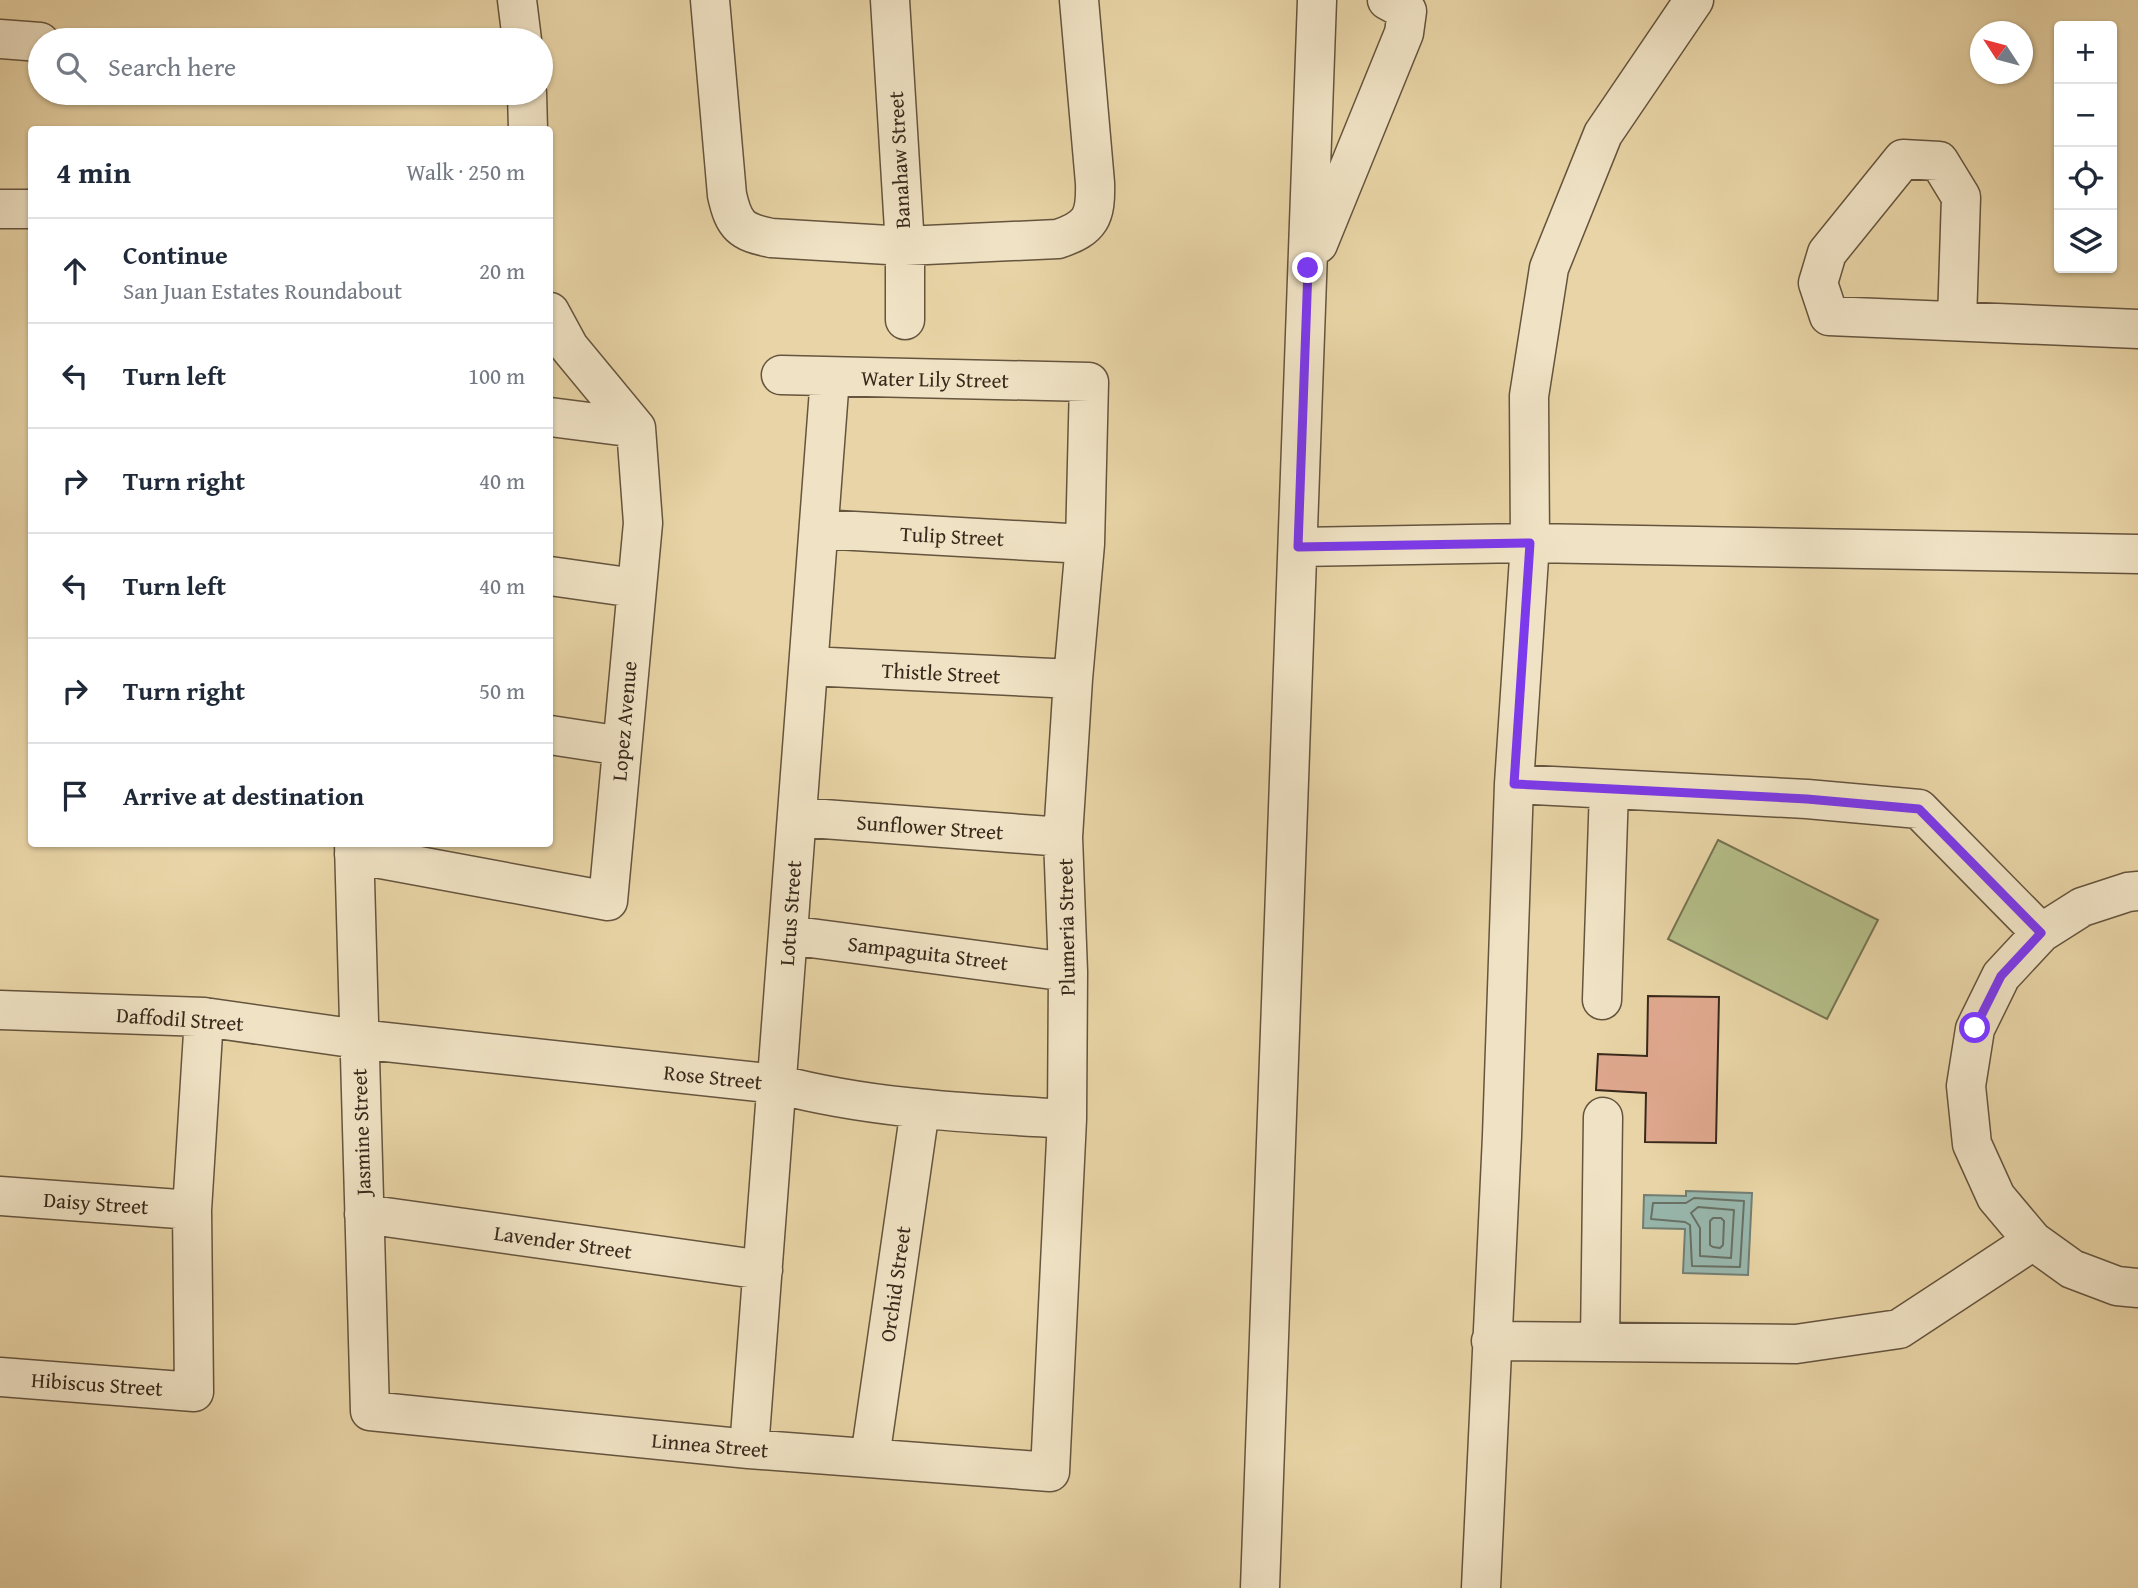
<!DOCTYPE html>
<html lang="en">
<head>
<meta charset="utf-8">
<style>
  body { margin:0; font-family:"Gentium Book Plus",serif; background:#f2f2f3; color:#1f2937 }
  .controls { position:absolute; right:21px; top:21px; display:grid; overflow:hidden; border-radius:7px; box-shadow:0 2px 5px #0004 }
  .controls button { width:63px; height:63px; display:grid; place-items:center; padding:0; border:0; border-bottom:2px solid #e0e1e3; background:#fff; color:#1f2937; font:35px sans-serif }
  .compass { position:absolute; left:1970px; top:21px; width:63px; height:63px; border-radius:50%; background:#fff; box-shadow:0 2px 5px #0004; rotate:306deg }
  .stop { position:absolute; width:21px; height:21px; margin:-16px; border:5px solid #7c3aed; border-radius:50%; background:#fff }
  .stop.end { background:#7c3aed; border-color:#fff; box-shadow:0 2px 7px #0008 }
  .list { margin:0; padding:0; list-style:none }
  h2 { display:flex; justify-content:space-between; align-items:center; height:91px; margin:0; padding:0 28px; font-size:30px }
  h2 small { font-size:23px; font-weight:400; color:#747a83 }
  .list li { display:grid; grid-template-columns:46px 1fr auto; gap:21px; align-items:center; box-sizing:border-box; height:105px; padding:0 28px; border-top:2px solid #e0e1e3 }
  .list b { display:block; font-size:26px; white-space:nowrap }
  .list p { margin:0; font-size:23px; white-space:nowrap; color:#747a83 }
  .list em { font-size:23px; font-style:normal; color:#747a83 }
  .icon { flex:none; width:38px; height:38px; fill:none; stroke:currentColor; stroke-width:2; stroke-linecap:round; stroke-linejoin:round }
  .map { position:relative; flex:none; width:2138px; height:1588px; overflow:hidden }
  .search { position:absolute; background:#fff; box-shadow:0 2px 5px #0004; left:28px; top:28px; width:525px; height:77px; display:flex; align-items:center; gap:18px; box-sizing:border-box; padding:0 24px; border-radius:38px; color:#747a83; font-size:26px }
  .panel { position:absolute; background:#fff; box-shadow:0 2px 5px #0004; left:28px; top:126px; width:525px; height:721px; border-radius:7px }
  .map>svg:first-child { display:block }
</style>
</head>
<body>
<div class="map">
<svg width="2138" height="1588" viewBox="0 0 2138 1588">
  <rect width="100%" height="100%" fill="#e8d4a6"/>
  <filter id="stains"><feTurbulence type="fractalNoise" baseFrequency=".00286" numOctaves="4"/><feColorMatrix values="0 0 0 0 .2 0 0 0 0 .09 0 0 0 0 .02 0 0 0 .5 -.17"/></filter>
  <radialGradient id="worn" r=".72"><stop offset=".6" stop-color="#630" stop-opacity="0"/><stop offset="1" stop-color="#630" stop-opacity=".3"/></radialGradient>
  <path fill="#b4bd88" stroke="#767352" stroke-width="2" d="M1718,840l160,80 -51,99 -159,-80z"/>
  <path fill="#98b7ad" stroke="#727e73" stroke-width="2" d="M1686,1191l66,2 -4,82 -65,-2 2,-44 -42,-1 1,-33 42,1z"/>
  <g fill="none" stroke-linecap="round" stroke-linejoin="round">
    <path stroke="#687064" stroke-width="2" d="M1694,1198l50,3 -4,66 -48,-1 -2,-41 -5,-3 -34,-3 2,-16h33z
      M1698,1207l36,3 -3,48 -31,-2v-28l-9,-15z
      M1713,1218h8l3,3 -1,24 -3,3 -7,-1 -3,-2v-24z"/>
  </g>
  <path fill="#dfa88e" stroke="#39291c" stroke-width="2" d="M1648,996l71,1 -3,146 -71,-1 1,-49 -50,-3 2,-36 49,2z"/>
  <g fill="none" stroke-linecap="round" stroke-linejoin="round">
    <g stroke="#65543e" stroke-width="41">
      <path id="minor" d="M517,0l5,40
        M710,0l17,195c7,31 14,37 44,43l134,8 153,-7c33,-11 38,-22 37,-56l-16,-183
        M890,0l15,246v74
        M0,39l40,3
        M527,93l1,37
        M0,209h32
        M1318,244l86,-211 3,-22 -20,-11
        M1957,321l4,-124 -22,-36 -36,-2 -76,94 -9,30 11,33 309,13
        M550,417l86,11
        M819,529l266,15
        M1298,547l232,-4 608,11
        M550,576l85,12
        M809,666l264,13
        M550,735l72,11
        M1514,784l293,15 112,10 122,124
        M797,817l266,20
        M354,844l16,567 379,38 301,23 17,-353 1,-147 -5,-135 10,-158 12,-135 4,-162 -308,-7
        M354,854l254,47 35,-378 -7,-95 -67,-81 -19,-35
        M2138,891l-10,1 -46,15 -41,26 -40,43 -26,53 -9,57 6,58 24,53 37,44 39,28 45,17 21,2
        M788,935l280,37
        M1602,1000l7,-211
        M0,1010l204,7 154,22 419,45c94,25 193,29 290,35
        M0,1196l192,14
        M364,1214l399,56
        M1491,1341l305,3 103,-15 134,-88
        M1600,1342l3,-225
        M0,1377l194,15 -2,-182 12,-193
        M749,1449l81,-1072
        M870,1458l50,-349
        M1260,1588l57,-1588
        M1481,1588l21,-452 12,-352 16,-241 -1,-147 20,-128 54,-134 91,-134"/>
    </g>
    <use href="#minor" stroke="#f0e3c5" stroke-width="38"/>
  </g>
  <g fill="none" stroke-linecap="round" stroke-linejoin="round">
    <path stroke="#7c3aed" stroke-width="9" d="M1308,268l-10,279 232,-4 -16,241 293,15 112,10 122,124 -40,43 -26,52"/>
  </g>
  <g text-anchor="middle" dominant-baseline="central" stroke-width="5" stroke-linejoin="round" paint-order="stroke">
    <g font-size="21" fill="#39291c" stroke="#f0e3c5">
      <text transform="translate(899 160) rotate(-93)">Banahaw Street</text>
      <text transform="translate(935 379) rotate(1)">Water Lily Street</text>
      <text transform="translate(952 536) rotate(3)">Tulip Street</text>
      <text transform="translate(941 673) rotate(3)">Thistle Street</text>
      <text transform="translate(624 721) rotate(-85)">Lopez Avenue</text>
      <text transform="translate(930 827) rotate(4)">Sunflower Street</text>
      <text transform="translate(790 913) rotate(-86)">Lotus Street</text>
      <text transform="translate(1066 927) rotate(-91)">Plumeria Street</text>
      <text transform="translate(928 953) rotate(7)">Sampaguita Street</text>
      <text transform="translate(180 1019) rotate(4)">Daffodil Street</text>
      <text transform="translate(713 1077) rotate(6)">Rose Street</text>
      <text transform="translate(361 1132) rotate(-92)">Jasmine Street</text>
      <text transform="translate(96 1203) rotate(4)">Daisy Street</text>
      <text transform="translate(563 1242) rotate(8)">Lavender Street</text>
      <text transform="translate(895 1284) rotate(-82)">Orchid Street</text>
      <text transform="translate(97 1384) rotate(4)">Hibiscus Street</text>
      <text transform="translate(710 1445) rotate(5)">Linnea Street</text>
    </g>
  </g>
  <rect width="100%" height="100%" filter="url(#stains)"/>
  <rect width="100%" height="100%" fill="url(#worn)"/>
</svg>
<div class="controls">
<button>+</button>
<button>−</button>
<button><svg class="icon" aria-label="locate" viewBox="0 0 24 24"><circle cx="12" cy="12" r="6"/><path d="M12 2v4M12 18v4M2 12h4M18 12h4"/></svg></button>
<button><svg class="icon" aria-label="layers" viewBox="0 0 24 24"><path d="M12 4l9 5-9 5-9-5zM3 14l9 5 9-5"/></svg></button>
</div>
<svg class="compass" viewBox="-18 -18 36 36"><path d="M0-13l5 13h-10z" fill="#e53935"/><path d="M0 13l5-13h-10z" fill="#747a83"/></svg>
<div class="stop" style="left:1975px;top:1028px"></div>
<div class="stop end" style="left:1308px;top:268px"></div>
<div class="search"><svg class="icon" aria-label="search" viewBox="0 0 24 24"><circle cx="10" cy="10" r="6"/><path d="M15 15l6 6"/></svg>Search here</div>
<section class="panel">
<h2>4 min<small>Walk · 250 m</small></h2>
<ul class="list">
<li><svg class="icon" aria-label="ahead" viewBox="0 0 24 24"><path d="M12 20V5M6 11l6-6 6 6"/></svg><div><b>Continue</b><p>San Juan Estates Roundabout</p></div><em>20 m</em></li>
<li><svg class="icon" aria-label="left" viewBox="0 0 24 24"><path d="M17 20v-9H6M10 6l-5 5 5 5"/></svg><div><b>Turn left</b></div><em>100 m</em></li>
<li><svg class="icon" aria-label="right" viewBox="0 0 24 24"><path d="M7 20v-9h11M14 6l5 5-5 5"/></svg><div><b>Turn right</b></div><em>40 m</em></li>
<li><svg class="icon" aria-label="left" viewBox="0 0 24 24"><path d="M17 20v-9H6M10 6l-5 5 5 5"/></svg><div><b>Turn left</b></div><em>40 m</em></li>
<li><svg class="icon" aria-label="right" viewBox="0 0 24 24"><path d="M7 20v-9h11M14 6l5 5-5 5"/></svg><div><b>Turn right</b></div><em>50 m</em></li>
<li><svg class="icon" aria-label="arrive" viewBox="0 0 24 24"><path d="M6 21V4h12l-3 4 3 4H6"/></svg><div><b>Arrive at destination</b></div></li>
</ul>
</section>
</div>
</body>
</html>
